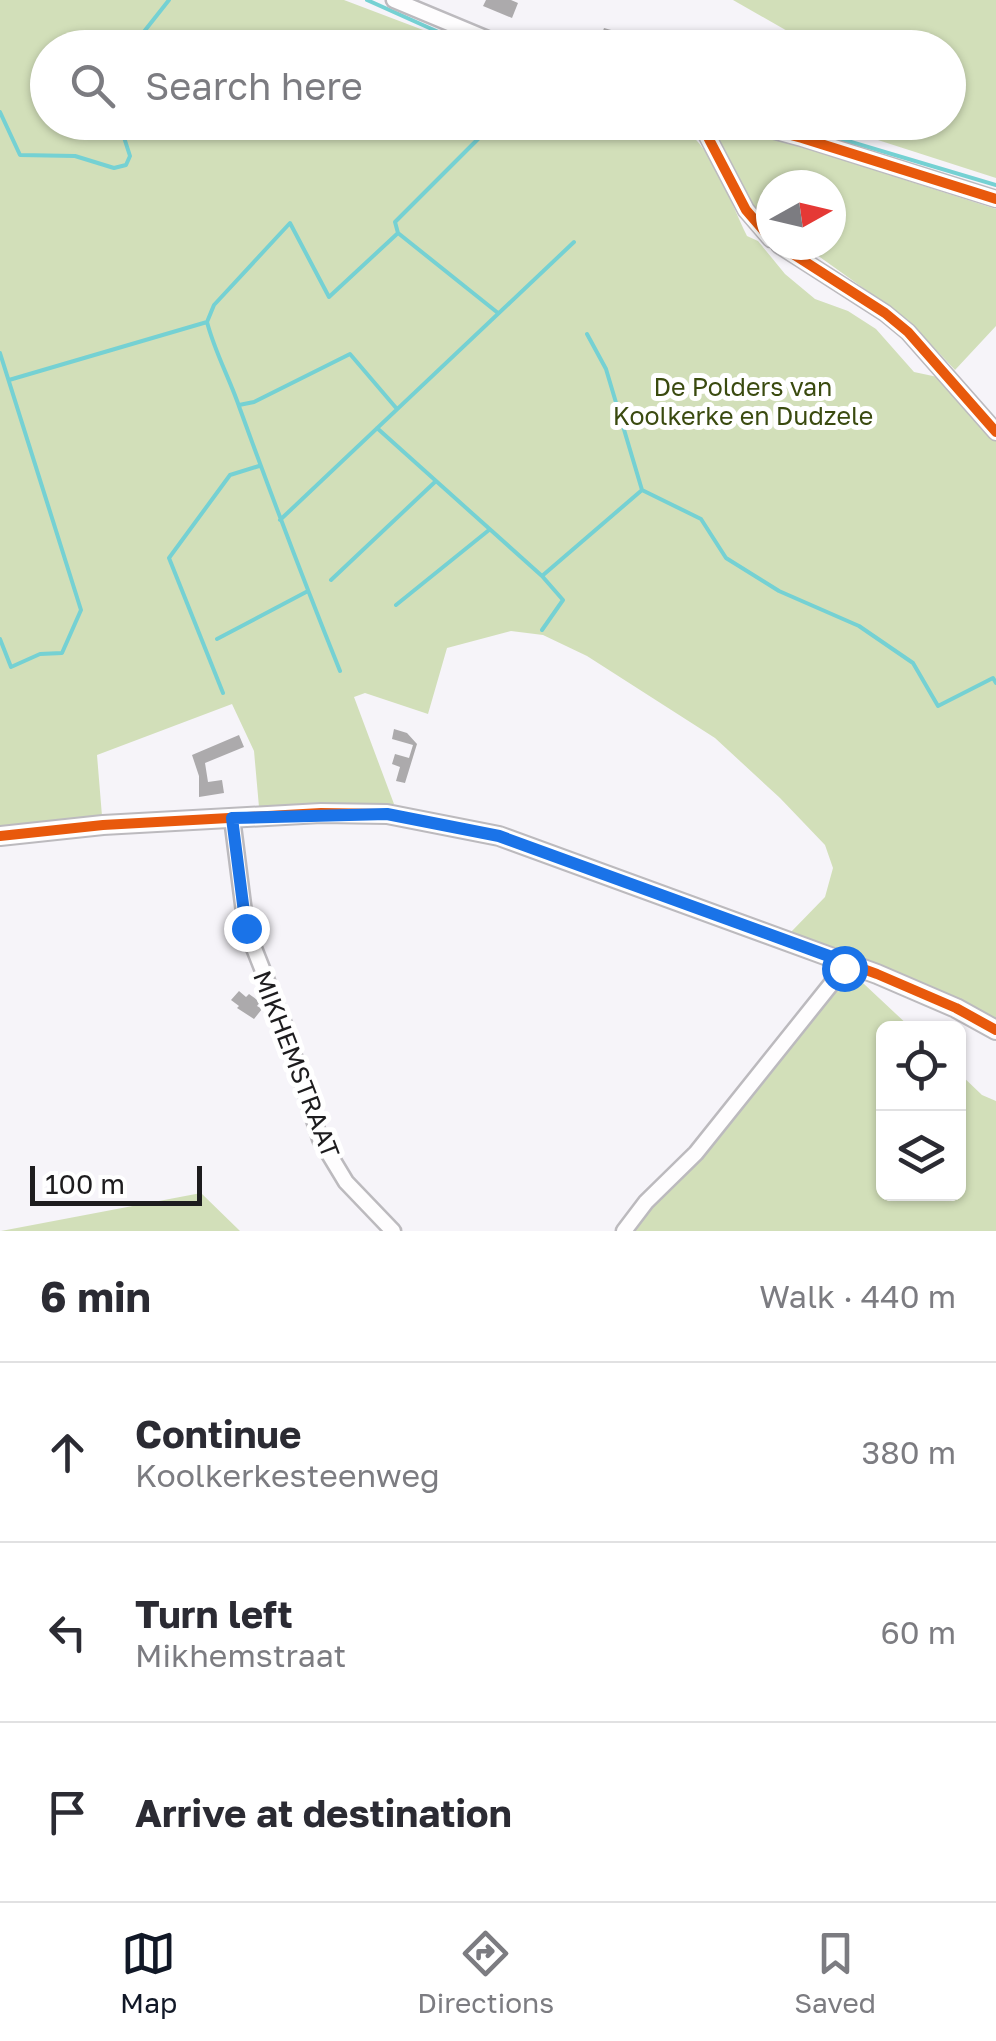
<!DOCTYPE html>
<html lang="en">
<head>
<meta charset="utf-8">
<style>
  body { margin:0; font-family:"Golos Text",sans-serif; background:#f2f2f3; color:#2b2b33 }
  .controls { position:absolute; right:30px; bottom:30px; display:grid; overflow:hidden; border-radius:15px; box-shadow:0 2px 8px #0004 }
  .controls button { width:90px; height:90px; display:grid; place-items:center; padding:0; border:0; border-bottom:2px solid #e1e1e2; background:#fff; color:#2b2b33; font:50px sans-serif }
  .compass { position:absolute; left:756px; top:170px; width:90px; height:90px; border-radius:50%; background:#fff; box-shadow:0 2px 8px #0004; rotate:82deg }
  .scale { position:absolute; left:30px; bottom:25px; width:172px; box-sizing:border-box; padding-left:10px; border:5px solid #1d1c1e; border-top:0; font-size:28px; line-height:35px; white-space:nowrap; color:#1d1c1e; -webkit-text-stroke:8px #fff; paint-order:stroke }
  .stop { position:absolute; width:30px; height:30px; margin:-22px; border:8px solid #1a73e8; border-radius:50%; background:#fff }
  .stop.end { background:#1a73e8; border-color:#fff; box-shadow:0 2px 10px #0008 }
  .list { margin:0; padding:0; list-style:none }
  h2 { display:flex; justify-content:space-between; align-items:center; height:130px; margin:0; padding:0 40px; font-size:42px }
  h2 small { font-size:32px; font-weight:400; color:#7c7c81 }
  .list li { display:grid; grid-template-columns:65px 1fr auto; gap:30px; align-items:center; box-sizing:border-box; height:180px; padding:0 40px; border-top:2px solid #e1e1e2 }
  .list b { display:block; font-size:38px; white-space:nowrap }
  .list p { margin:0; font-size:32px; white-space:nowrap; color:#7c7c81 }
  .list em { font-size:32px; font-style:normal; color:#7c7c81 }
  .icon { flex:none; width:55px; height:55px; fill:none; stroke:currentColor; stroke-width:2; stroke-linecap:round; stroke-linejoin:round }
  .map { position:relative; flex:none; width:996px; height:1231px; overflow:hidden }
  .search { position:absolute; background:#fff; box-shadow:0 2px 8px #0004; left:30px; right:30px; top:30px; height:110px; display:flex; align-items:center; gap:25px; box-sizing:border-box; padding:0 35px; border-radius:55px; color:#7c7c81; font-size:38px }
  .sheet { height:670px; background:#fff }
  nav { display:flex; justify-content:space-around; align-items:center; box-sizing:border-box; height:140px; border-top:2px solid #e1e1e2; background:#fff; font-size:28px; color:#7c7c81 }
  nav a { display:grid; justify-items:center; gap:5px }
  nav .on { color:#111827 }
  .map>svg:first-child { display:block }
</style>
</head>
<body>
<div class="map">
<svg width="996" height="1231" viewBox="0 0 996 1231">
  <rect width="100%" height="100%" fill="#f6f4f9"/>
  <path fill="#d2dfb9" d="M0,0h344l124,47 -420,1v74l627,1c37,19 54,77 72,113l11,5 27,33 30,25 33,12 28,18 38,43 33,7 49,57v584l-80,-40 -125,-48 34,-35 8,-29 -8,-23 -45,-47 -65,-60 -128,-82 -44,-21 -32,-4 -64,17 -19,66 -63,-21 -11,4 40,107 -74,-1 -61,4 -5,-56 -22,-47 -135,51 5,61 -102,11z
    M733,0h263v178l-171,-55 123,-1v-74l-139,-1 1,-3z
    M712,125l38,7 68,20 178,57v117l-41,44 -47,-50 -105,-75h28v-60h-60v40l-19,-18 -42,-78z
    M848,969l63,59h-27v166h74l1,-121 23,22 14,6v130h-369z
    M201,1193l39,38h-239z"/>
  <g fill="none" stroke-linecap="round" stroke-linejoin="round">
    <path stroke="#75d1d3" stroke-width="4" d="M367,0l107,48
      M131,48l38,-48
      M0,112l20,43 55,1 39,12 12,-3 4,-9 -11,-34
      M495,122l-100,100 3,11 100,80
      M784,122l212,63
      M207,322l7,-17 76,-82 39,74 69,-64
      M587,334l19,35 36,121 59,29 25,39 53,33 80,35 54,37 25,43 55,-28 3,5
      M0,353l81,257 -19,43 -22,1 -29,13 -11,-28
      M9,380l198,-58c8,31 23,57 33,87 32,88 65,175 100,262
      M239,405l15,-3 96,-48 47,55
      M377,428l165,148
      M280,520l294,-278
      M331,580l105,-99
      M396,605l93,-75
      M542,630l21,-30 -21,-24 100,-86
      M217,639l91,-48
      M223,693l-54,-135 61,-83 29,-9"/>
  </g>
  <path fill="#acaaac" d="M486,0h25l7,3 -6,15 -29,-12z
    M604,28l18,5 -4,9 -4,-2 -3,8h-21l5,-13 6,2z
    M394,729l13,4 10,11 -12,39 -9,-2 4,-14 -8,-3 3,-10 14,4 4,-13 -21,-6z
    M239,735l5,12 -39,16 3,19 14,-2 2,13 -25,4v-21l-7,-21z
    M239,991l7,6 3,-3 11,8 -3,4 5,3 -8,10 -17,-11 2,-2 -8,-6z"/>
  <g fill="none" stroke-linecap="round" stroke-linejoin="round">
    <g stroke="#bcbabe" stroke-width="19">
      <path id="minor" d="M394,0l115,48
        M700,122l46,88 25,29
        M742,122l60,16 194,61
        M779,245l106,68 23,19 88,100
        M232,818l14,110 38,96 36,115 26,43 47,49
        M624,1231l22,-29 50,-49 152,-190"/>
    </g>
    <g stroke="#bcbabe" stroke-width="22">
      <path id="secondary" d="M0,836l103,-11 218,-12 66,1 112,22 378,138 79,34 40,22"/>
    </g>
    <use href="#minor" stroke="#fefdfe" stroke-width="14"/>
    <use href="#secondary" stroke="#fefdfe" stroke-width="18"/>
    <g stroke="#fff" stroke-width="16">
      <path id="cycleway" d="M700,122l46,88 25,29
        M742,122l60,16 194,61
        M779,245l106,68 23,19 88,100
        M0,836l103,-11 218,-12 66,1 112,22 378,138 79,34 40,22"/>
    </g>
    <use href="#cycleway" stroke="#e8590c" stroke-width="10"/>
  </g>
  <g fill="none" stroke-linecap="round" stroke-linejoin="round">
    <path stroke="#1a73e8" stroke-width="12" d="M246,928l-14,-110 155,-4 112,22 349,127 -4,5"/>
  </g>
  <g text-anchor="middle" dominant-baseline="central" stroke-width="10" stroke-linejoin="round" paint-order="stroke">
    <g font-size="25" fill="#3a4a0f" stroke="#fff">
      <text x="743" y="386">De Polders van<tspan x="743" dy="29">Koolkerke en Dudzele</tspan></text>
    </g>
    <g font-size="25" fill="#1d1c1e" stroke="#fff">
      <text transform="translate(297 1064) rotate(69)">MIKHEMSTRAAT</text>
    </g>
  </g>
</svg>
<div class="controls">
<button><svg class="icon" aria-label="locate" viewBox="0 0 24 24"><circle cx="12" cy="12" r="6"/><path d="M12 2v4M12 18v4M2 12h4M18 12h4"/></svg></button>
<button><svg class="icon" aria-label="layers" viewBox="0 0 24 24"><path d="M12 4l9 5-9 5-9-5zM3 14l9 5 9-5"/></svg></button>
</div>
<svg class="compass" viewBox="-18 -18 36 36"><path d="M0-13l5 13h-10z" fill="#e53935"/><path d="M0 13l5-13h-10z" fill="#7c7c81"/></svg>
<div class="scale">100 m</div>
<div class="stop" style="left:844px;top:968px"></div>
<div class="stop end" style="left:246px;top:928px"></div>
<div class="search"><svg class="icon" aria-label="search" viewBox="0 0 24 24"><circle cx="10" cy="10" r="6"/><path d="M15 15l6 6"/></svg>Search here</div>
</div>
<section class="sheet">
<h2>6 min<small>Walk · 440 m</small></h2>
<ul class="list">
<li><svg class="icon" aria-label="ahead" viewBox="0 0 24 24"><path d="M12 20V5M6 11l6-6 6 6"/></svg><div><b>Continue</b><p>Koolkerkesteenweg</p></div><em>380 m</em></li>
<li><svg class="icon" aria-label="left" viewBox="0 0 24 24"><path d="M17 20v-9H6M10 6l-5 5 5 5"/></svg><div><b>Turn left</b><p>Mikhemstraat</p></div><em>60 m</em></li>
<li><svg class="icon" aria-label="arrive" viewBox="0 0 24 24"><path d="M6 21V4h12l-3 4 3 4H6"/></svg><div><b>Arrive at destination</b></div></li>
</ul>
</section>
<nav>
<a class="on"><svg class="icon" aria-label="map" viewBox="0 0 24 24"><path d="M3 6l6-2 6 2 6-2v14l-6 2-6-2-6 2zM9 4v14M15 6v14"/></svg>Map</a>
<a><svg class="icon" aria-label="directions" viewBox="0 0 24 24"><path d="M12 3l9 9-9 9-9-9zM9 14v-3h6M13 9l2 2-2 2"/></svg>Directions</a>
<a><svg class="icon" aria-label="saved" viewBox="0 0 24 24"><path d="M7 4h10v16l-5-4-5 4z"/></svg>Saved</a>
</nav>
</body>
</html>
